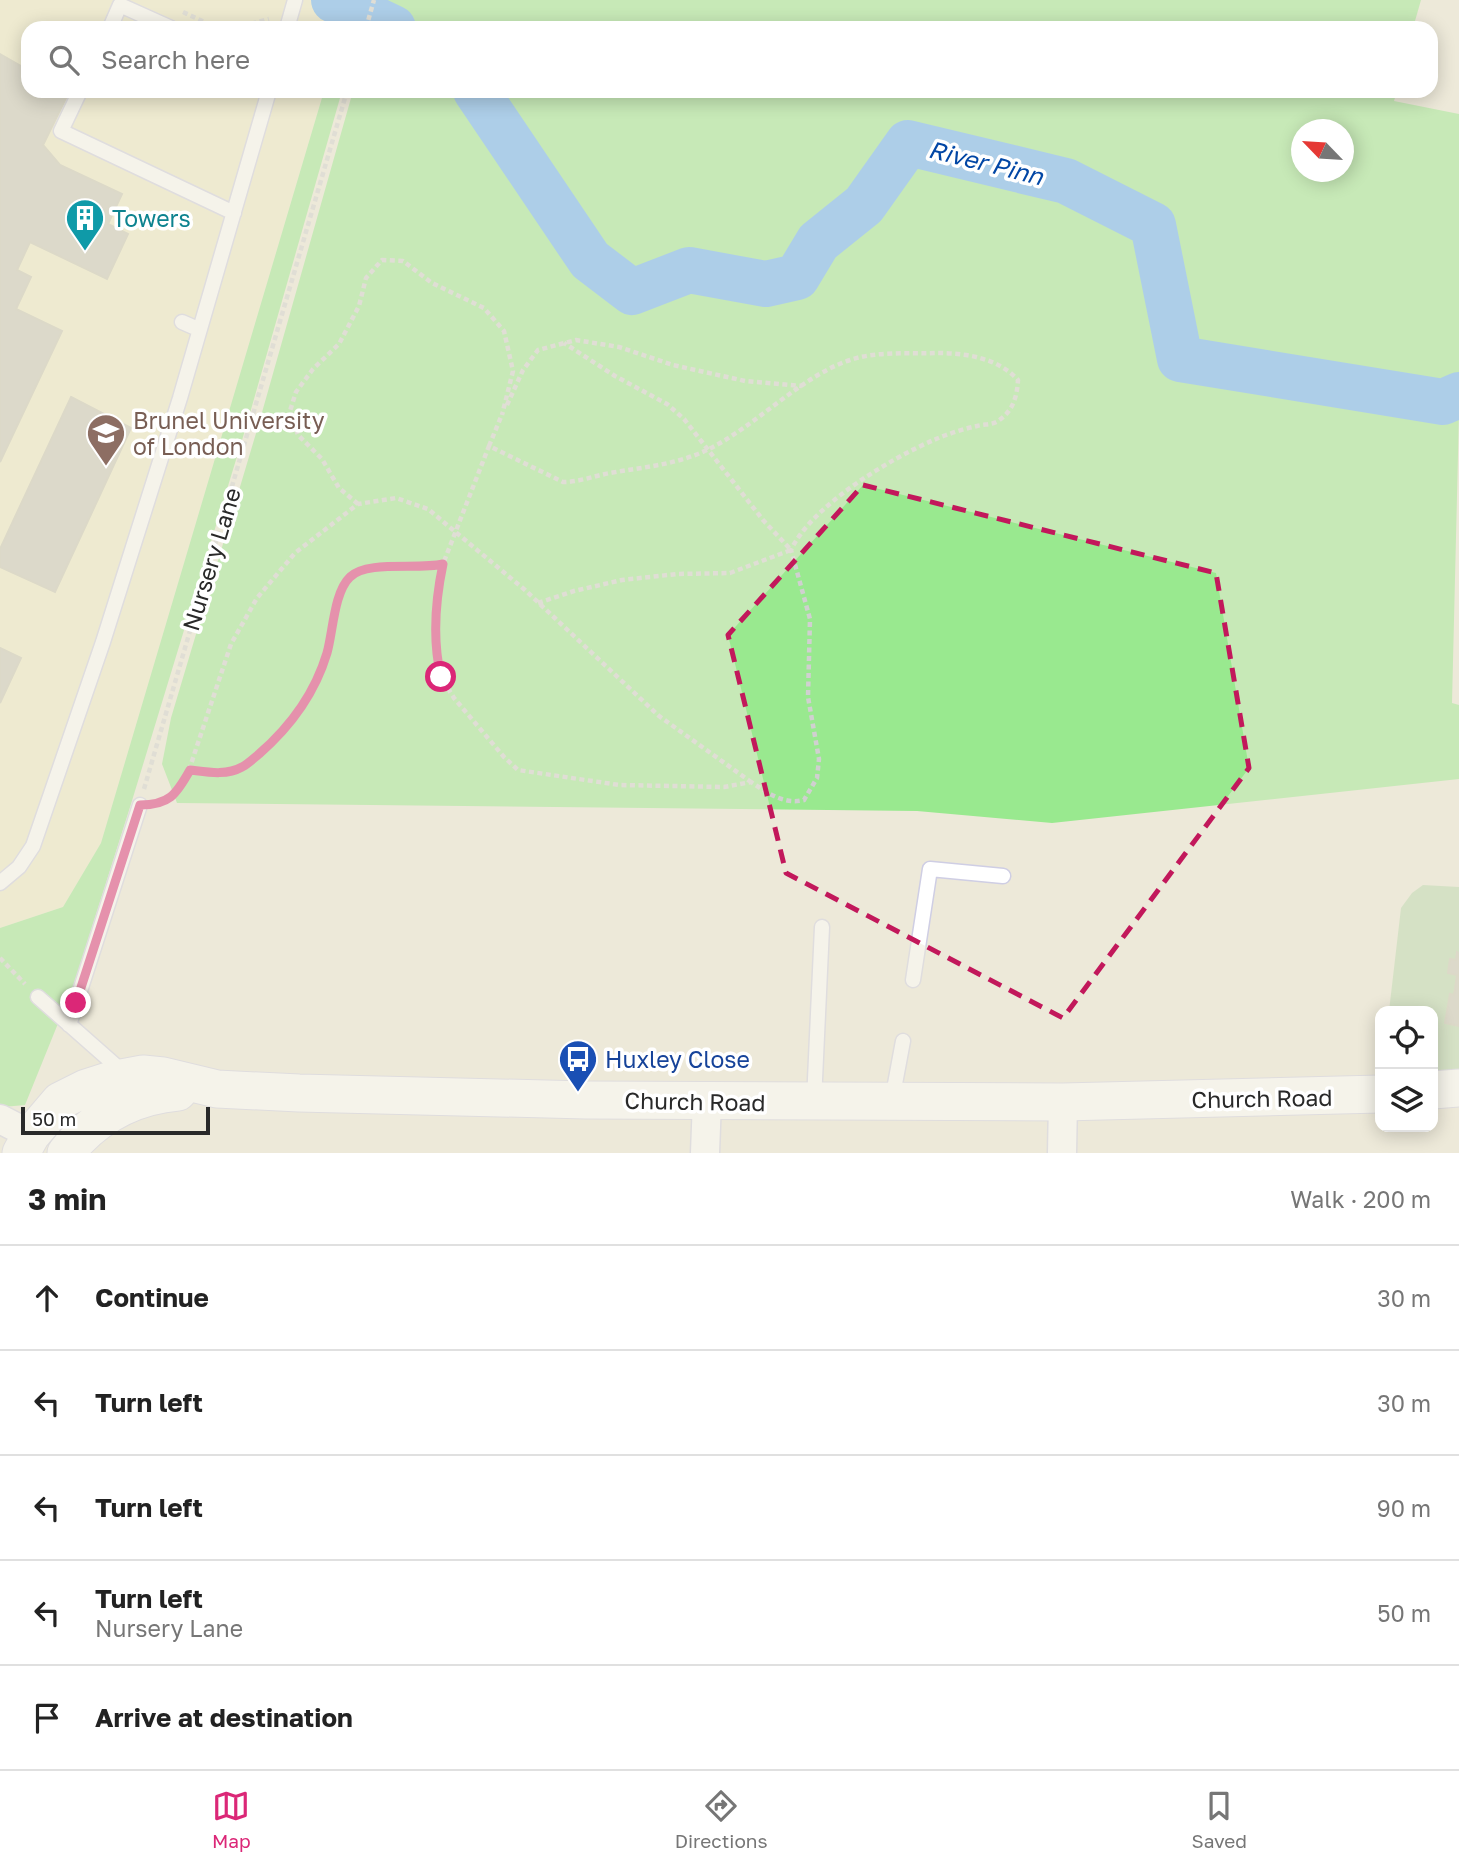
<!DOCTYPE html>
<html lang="en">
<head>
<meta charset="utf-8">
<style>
  body { margin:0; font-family:"Golos Text",sans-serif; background:#f6f6f6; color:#222 }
  .controls { position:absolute; right:21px; bottom:21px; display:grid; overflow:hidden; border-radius:14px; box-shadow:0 4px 18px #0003 }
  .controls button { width:63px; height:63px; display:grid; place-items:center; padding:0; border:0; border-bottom:2px solid #e0e0e0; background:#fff; color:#222; font:35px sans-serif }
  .compass { position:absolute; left:1291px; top:119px; width:63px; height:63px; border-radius:50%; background:#fff; box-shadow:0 4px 18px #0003; rotate:295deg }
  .scale { position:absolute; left:21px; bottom:18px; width:189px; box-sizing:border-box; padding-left:7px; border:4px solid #292929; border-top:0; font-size:19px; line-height:24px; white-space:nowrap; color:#292929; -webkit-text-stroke:5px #fff; paint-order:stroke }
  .stop { position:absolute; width:21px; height:21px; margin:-16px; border:5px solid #db2777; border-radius:50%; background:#fff }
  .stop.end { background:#db2777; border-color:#fff; box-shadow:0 2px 7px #0008 }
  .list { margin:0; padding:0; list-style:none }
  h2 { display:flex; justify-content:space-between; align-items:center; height:91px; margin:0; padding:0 28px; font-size:30px }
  h2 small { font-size:23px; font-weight:400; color:#767676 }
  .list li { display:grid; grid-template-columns:46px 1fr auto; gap:21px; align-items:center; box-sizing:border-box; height:105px; padding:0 28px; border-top:2px solid #e0e0e0 }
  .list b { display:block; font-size:26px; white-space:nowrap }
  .list p { margin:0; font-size:23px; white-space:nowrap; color:#767676 }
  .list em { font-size:23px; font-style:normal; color:#767676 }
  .icon { flex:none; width:38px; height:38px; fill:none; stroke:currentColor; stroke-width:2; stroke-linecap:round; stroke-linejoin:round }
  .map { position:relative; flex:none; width:1459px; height:1153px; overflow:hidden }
  .search { position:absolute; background:#fff; box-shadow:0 4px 18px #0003; left:21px; right:21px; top:21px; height:77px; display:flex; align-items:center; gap:18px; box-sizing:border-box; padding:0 24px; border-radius:21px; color:#767676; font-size:26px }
  .sheet { height:616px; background:#fff }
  nav { display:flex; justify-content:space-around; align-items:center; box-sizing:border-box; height:98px; border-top:2px solid #e0e0e0; background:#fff; font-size:19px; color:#767676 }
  nav a { display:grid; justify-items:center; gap:4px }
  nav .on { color:#db2777 }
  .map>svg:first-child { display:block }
</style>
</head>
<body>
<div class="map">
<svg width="1459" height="1153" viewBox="0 0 1459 1153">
  <rect width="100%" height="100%" fill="#ede9d9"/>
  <path fill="#f0ecc6" d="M0,0h351l-9,28h-314v63h296l-223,752 -38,64 -63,21z"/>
  <path fill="#99e98f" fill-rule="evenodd" d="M351,0h18l-8,28h-19z
    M380,0h1041l-8,28h-1042z
    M324,91h18l-96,336 -115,377 -57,180 -49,121 -22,2 -3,-2v-177l63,-21 38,-64z
    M353,91h1044l-3,10 65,13v299l-7,290 7,2v74l-407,44 -135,-12 -740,-8 -15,-39 9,-46 86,-288zM1302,130h42v42h-42z"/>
  <path fill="#b9d8ae" d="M1423,885l36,2v194l-26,-1v-69h-44l12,-103 11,-15z"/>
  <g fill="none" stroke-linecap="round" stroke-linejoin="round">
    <path stroke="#61aefa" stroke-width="46" d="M334,0l59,28
      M476,91l114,169 42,32 57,-22 77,14 31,-7 21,-35 46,-37 44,-62 158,38 87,44 27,134 263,43 16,-7"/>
  </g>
  <path fill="#c8c5b9" stroke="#c8c5b3" stroke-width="2" d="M0,54l28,16v21l41,1 -26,53 17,20 62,29 -14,30 20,10 -21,45 -77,-37 -13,28 14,7 -15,32 46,22 -62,131z
    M71,397l60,31 -76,164 -55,-25v-18z
    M0,648l21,10 -21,45z
    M1457,952l2,1v73l-14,-3 5,-29 4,1 3,-20 -9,-2 2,-14 6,1z"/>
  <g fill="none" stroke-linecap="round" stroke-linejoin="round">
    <g stroke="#cfcee4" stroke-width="17">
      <path id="service" d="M110,28l10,-23 51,23
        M287,28l8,-28
        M80,91l-19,40 173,82
        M182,322l16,7
        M0,883l19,-16 14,-21 70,-204 77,-244 89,-307
        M913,980l17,-111 73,7
        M38,997l85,75
        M69,1025l71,-220
        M892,1100l11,-59
        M814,1101l8,-174"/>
    </g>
    <g stroke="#cfcee4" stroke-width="31">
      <path id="minor" d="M0,1119l31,16
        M705,1153l2,-53
        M1062,1153l1,-51"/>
    </g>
    <g stroke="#cfcee4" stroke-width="39">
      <path id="tertiary" d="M1433,1090l26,-2
        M21,1153l10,-18 29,-34 26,-13 25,-8 32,-6 20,2 54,13 82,4 287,7 477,2 317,-8
        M66,1153c28,-36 67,-57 112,-61"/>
    </g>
    <path stroke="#d0d0d0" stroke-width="4.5" stroke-dasharray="5 3.5" stroke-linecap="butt" d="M183,12l34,16
      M235,28l34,-9
      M366,28l8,-28
      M507,405l16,-35 15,-20 38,-10 43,7 54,18 72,16 57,5
      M489,446l14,-34
      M358,504l-19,-16 -17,-29 -24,-24 -8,-24 6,-19 17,-23 26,-25 20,-38 7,-28 16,-18 21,1 29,22 52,25 20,23 9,40 -11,44
      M538,603l36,-12 48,-11 55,-6 53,-1 61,-23 -28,-30 -79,-101 -17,-15 -52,-28 -51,-33
      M189,770l42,-126 26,-46 38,-45 63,-49 38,-6 32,11 97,81 134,126 92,66
      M144,789l203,-698
      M156,805l21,-11 12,-24c18,2 36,6 53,-3 6,-3 11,-9 17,-13 31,-27 56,-61 68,-101 6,-21 7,-61 23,-76 17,-17 68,-8 93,-13l-5,25 -3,36 1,33 5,19 13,21 50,59 14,13 101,15 105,2 27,-5c17,11 33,23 53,18l13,-22 2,-19 -11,-62 2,-78 -19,-69c21,-45 100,-92 145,-111 12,-5 27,-10 41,-13 7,-2 15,-1 21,-5 15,-10 19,-24 20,-41 -21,-23 -54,-27 -83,-27 -28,1 -58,-2 -85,7 -49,16 -95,67 -143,90 -32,15 -63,17 -97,23 -16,3 -31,9 -47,9l-74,-36 -46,118
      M0,958l25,26"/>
    <use href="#service" stroke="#fff" stroke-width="14"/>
    <use href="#minor" stroke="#fff" stroke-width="28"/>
    <use href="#tertiary" stroke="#fff" stroke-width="37"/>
  </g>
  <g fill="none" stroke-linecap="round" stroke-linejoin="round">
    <path stroke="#db2777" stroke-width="9" d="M76,1003l64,-198c29,0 36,-10 50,-35 17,2 36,6 52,-3 6,-3 12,-9 17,-13 31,-27 56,-61 68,-101 6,-21 7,-61 23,-76 17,-17 68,-7 93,-13 -8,38 -11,75 -2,113"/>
  </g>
  <path d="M0 0H1459V1153H0ZM863,485l353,88 33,195 -186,250 -277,-145 -58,-238z" fill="#ede9d9" fill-opacity=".55" fill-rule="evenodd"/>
  <path fill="none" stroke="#c2185b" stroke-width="5" stroke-dasharray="14 9" stroke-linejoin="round" d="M863,485l353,88 33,195 -186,250 -277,-145 -58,-238z"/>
  <defs>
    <g id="building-pin" transform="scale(2.0125)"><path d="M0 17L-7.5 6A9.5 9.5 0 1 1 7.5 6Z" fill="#0f9aa8" stroke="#fff"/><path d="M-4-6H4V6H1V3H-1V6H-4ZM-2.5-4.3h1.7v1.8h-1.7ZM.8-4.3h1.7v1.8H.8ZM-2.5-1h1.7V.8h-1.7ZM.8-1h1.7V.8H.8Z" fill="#fff"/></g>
    <g id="university-pin" transform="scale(2.0125)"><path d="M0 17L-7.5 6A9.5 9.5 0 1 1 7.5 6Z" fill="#8d6e63" stroke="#fff"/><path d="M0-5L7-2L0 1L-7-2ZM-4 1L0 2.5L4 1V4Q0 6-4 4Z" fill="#fff"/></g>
    <g id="bus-pin" transform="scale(2.0125)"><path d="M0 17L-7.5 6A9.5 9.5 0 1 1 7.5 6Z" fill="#1a4fb4" stroke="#fff"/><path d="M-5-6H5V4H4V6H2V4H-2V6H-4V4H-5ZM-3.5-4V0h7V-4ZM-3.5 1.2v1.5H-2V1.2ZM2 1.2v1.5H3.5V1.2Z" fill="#fff"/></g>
  </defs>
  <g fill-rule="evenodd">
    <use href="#building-pin" x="85" y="218"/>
    <use href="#university-pin" x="106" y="433"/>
    <use href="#bus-pin" x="578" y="1059"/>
  </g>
  <g text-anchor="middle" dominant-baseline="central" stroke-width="7" stroke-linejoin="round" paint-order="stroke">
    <g font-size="23" fill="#0d838f" stroke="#fff" text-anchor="start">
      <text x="112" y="218">Towers</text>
    </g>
    <g font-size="23" fill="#785e54" stroke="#fff" text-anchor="start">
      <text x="133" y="420">Brunel University<tspan x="133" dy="26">of London</tspan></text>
    </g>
    <g font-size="23" fill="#292929" stroke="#fff">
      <text transform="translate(211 559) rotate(-73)">Nursery Lane</text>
      <text transform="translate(1262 1098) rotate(-1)">Church Road</text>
      <text transform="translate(695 1101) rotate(1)">Church Road</text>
    </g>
    <g font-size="23" fill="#164399" stroke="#fff" text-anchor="start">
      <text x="605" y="1059">Huxley Close</text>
    </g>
    <g font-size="24" font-style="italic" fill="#0146a5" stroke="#fff">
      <text transform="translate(986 162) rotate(14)">River Pinn</text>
    </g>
  </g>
</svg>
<div class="controls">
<button><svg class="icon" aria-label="locate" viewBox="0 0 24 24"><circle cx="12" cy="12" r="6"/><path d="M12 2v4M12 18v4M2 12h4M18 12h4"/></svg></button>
<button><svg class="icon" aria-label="layers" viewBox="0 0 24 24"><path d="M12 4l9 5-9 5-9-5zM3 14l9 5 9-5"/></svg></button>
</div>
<svg class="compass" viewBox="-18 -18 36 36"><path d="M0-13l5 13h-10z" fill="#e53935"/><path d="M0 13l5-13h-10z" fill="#767676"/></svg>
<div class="scale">50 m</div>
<div class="stop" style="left:441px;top:677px"></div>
<div class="stop end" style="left:76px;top:1003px"></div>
<div class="search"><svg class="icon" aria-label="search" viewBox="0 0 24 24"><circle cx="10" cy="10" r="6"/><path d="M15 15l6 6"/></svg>Search here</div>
</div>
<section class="sheet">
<h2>3 min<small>Walk · 200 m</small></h2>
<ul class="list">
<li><svg class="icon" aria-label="ahead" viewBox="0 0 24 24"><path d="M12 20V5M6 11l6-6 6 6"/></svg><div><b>Continue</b></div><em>30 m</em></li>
<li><svg class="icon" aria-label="left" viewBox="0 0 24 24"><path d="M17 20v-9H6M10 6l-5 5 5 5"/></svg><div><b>Turn left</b></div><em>30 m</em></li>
<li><svg class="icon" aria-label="left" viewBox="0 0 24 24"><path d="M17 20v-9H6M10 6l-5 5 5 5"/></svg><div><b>Turn left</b></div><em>90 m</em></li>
<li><svg class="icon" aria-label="left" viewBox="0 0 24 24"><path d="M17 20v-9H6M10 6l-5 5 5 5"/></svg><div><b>Turn left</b><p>Nursery Lane</p></div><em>50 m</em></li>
<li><svg class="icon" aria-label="arrive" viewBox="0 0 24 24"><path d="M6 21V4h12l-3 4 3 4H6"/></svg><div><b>Arrive at destination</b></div></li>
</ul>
</section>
<nav>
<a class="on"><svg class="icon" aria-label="map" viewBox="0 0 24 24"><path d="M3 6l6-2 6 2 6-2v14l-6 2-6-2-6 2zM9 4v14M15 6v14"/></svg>Map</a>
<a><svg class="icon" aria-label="directions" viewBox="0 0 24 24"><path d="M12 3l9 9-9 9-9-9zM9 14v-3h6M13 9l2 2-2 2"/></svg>Directions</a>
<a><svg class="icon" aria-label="saved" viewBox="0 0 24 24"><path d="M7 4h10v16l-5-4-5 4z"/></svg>Saved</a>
</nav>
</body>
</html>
